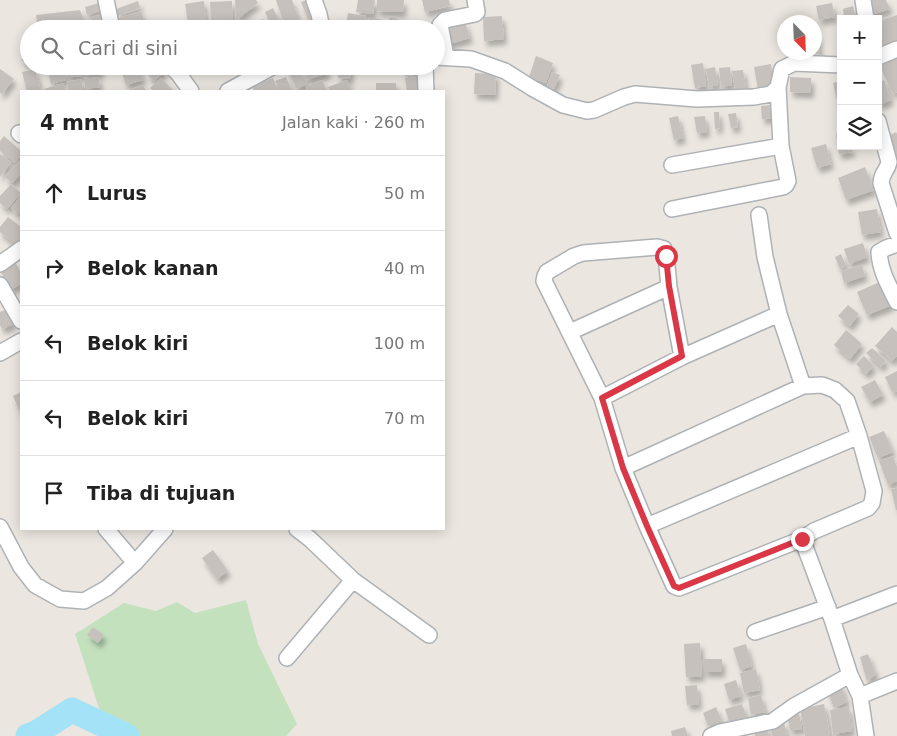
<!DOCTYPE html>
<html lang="id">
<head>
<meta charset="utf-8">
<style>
  body { margin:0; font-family:"DejaVu Sans",sans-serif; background:#f6f6f6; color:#222 }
  .controls { position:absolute; right:15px; top:15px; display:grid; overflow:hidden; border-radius:0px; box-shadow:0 2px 12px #0003 }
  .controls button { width:45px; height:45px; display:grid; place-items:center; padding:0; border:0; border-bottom:1px solid #e0e0e0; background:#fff; color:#222; font:25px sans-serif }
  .compass { position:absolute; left:777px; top:15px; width:45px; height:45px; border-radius:50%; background:#fff; box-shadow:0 2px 12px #0003; rotate:157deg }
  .stop { position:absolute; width:15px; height:15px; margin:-11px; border:4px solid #da3747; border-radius:50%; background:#fff }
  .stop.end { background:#da3747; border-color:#fff; box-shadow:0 1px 5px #0008 }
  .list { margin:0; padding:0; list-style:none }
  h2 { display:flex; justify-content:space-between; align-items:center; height:65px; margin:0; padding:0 20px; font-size:21px }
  h2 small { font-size:16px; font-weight:400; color:#767676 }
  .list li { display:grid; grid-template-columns:32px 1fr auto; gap:15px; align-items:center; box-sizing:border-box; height:75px; padding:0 20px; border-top:1px solid #e0e0e0 }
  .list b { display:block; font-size:19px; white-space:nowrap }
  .list em { font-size:16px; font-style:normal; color:#767676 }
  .icon { flex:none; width:28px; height:28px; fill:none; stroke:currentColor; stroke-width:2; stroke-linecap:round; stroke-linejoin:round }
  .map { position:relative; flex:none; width:897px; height:736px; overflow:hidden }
  .search { position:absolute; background:#fff; box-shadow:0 2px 12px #0003; left:20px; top:20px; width:425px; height:55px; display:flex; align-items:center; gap:12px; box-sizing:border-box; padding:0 18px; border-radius:28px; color:#767676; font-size:19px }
  .panel { position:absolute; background:#fff; box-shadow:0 2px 12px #0003; left:20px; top:90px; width:425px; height:440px; border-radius:0px }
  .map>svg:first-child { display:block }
</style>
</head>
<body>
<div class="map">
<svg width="897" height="736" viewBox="0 0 897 736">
  <defs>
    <filter id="shadow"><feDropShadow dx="3" dy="5.5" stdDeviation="2.5" flood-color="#0004"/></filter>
  </defs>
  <rect width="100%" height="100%" fill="#ebe6e0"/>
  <path fill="#c4e1be" d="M246,600l12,44 39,80 -11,12h-178l-33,-102 49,-31 32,8 21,-9 18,11z"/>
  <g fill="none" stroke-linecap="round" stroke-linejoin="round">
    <path stroke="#a3e2f7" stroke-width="25" d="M28,736l8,-3 36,-23 55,26"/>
  </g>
  <path fill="#c6c1bd" filter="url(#shadow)" d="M235,0h21l2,3 -22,17z
    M276,0h16l9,24 -15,5z
    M307,0l10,15 -9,4 -7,-17z
    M358,0h17l-2,14 -17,-2z
    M377,0h27l-1,12 -26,-1z
    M422,0h27l1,6 -25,6z
    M865,0h21l4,9 -19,6z
    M138,1l2,7 -22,8 -2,-7z
    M204,1l2,19 -18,3 -3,-19z
    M232,1l1,18 -22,2 -1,-19z
    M99,3l2,7 -14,5 -2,-8z
    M832,3l3,14 -16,3 -3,-14z
    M853,6l2,9 -11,2 -1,-8z
    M273,8l8,16 -9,4 -7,-16z
    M80,10l7,19h-49l-2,-14z
    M141,11l3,9 -23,7 -3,-9z
    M348,13l18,3 -2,12 -18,-3z
    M104,14l4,15h-14l-3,-12z
    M897,15v28l-16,6 -3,-7v-21z
    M390,16l10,4 -4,9h-12z
    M502,16l2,23 -20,2 -1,-24z
    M369,18l12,1 -1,10h-13z
    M263,19l4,10h-16l-1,-4z
    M403,21l16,8h-20z
    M465,22l5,16 -24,7 -4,-17z
    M146,23l2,6h-24v-1z
    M328,23h15v6h-15z
    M814,34h4l2,20 -18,2v-4h12z
    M29,48v17l-8,-5z
    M536,56l17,7 -7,20 -17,-6z
    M897,58v34l-4,2 -13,-28z
    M703,63l3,23 -11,2 -4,-23z
    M771,64l3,22 -16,3 -4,-22z
    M47,66h16l3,14 -15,4z
    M66,66h15l1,10 -15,1z
    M83,66h18v7l-17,2z
    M155,66h5l5,5 -11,10 -7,-7z
    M288,66h11l8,18 -10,5 -11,-22z
    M303,66h23l2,7 -21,7z
    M339,66h12l-1,13 -12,-1z
    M404,66h17l1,8 -17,2z
    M139,67l4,13 -17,5 -4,-12z
    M715,67l3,18 -9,2 -3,-18z
    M730,67l2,18 -11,2 -2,-19z
    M0,69l14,10 -12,15 -2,-1z
    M35,69l6,22h-14l-5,-19z
    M743,70l3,18 -11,1 -3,-18z
    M552,72l8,3 -6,14 -7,-3z
    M475,73l21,1 -1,21 -21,-1z
    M421,75l3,16h-17l-2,-13z
    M98,77l2,10 -15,2 -1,-10z
    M286,77l6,14h-12l-5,-10z
    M790,77l21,1v15l-21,-1z
    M161,78l13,13h-21l-3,-3z
    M273,78l5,13h-24l-2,-5z
    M81,79l2,10 -14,2 -2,-9z
    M322,80l5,11h-19l-2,-4z
    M347,80l4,11h-21l-2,-4z
    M884,80l7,20 -13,5v-23z
    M841,81v31h-1l-7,-29z
    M63,83l3,8h-21l-1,-2z
    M376,83h20v8h-20z
    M143,85l3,6h-20z
    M778,104l1,14 -17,1 -1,-13z
    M714,112h5l1,16 -5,1z
    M736,113l2,14 -7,1 -3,-14z
    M678,116l5,22 -9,2 -5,-22z
    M705,116l2,16 -10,1 -3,-16z
    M896,132l1,2v27l-13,-23z
    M841,133v13h10l1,6 -13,2 -3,-20z
    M4,136l17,15v4l-6,8 -15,-12v-10z
    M826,144l5,20 -14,4 -6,-20z
    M0,154l11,8 -11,15z
    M21,159v14l-9,10 -7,-6z
    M865,167l9,23 -28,10 -8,-22z
    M11,184l10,9 -14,16 -7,-6v-7z
    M21,196v14l-3,4 -7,-6z
    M877,209l4,23 -19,3 -4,-23z
    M8,217l13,10v12l-5,6 -16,-13v-5z
    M863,243l4,14 -18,7 -5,-15z
    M841,254l5,12 -6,3 -5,-12z
    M16,263l5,11v10l-11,6 -10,-20z
    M862,265l3,11 -21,7 -3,-12z
    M882,281l10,24 -25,10 -10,-23z
    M848,305l11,9 -9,12 -12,-10z
    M8,309l6,15 -12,5 -2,-4v-13z
    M892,327l5,5v24l-5,5 -17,-15z
    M846,330l16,14 -12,15 -16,-14z
    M872,348l14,13 -5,6 -15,-14z
    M864,356l10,10 -8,8 -10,-10z
    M897,371v20l-4,2 -8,-16z
    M875,380l8,15 -13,7 -9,-15z
    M21,392v22l-8,-18z
    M884,431l9,21 -15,6 -9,-21z
    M893,456l4,11v14l-9,4 -9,-24z
    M897,488v22h-1l-5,-21z
    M213,550l15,21 -11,8 -15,-21z
    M93,627l11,8 -6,8 -11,-8z
    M700,643l2,33 -16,1 -2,-33z
    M746,644l6,22 -12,4 -7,-22z
    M868,654l8,20 -9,7 -7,-24z
    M704,659h18v13h-18z
    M756,669l4,21 -16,3 -4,-20z
    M736,680l5,16 -12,4 -5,-16z
    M841,684l6,18 -13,6 -7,-18z
    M697,685l2,19 -12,1 -2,-19z
    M761,695l4,17 -14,3 -3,-17z
    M742,704l7,19 -18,4 -6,-18z
    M824,704l6,31 -6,1h-19l-5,-27z
    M716,707l6,14 -14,5 -5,-13z
    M849,707l3,24 -19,3 -3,-24z
    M799,713l3,16 -12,1 -3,-16z
    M784,722l3,14h-15l-2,-11z
    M766,725l3,11h-14l-2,-8z
    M685,727l3,9h-16l-1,-5z"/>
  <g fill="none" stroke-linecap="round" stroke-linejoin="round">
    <g stroke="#aeb2b5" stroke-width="18">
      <path id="minor" d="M106,0l6,29
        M314,0l5,14 3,15
        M863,0l3,19
        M436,57l35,2 34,12 27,17 31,17 24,6 7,-1 30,-13 11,-3 62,5 57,-2 17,-3 7,-7 4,-18 12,-6 47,2
        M446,57l-6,-32 5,-5 30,-6 2,-2 -2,-12
        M878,57l19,-8
        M170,66l8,7 13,18
        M425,66l1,25
        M228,91l46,-25
        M878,121l11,41c-2,10 -7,9 -8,21l16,50
        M19,133l2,2
        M672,165l109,-19 -3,-59
        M672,209l111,-22 3,-2 2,-4 -7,-35
        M759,215l6,42 14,57 24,72 19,-1 13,5 12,11 12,35 15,55 -2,12 -4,5 -54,23 -12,8 30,80 18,56 10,21 6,40
        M897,244l-11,4 -7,4c1,19 10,34 18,50
        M0,264l21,-15
        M0,285l21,36
        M570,332l99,-45
        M0,353l21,-12
        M682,357l-13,-70 -3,-32 -2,-6 -7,-2 -74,6 -9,3 -27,16 -2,4 -1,5 58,117 21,70 24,58 27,60 5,2 123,-49
        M602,398l80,-41 97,-43
        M623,468l180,-82
        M647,526l212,-90
        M0,527l21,40 14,18 25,14 24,2 23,-13 28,-25 30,-34
        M106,529l29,34
        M297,529l13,10 43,41 76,55
        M832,619l65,-25
        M755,632l73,-25
        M287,658l66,-78
        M860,696l37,-15
        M711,736l9,-4 53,-11 21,-15 56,-31"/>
    </g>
    <use href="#minor" stroke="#fff" stroke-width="15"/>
  </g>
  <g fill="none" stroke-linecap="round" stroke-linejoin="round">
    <path stroke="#da3747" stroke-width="6" d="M666,256l3,30 13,70 -80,42 21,70 24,58 27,60 5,2 123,-49"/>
  </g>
</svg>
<div class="controls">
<button>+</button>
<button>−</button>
<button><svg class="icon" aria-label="layers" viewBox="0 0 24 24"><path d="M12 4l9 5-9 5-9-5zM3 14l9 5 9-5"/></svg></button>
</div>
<svg class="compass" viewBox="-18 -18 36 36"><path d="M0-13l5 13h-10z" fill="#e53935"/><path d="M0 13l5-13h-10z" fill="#767676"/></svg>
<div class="stop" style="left:666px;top:256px"></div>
<div class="stop end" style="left:802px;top:539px"></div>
<div class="search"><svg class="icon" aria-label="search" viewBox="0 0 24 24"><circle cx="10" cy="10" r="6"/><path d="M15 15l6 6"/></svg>Cari di sini</div>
<section class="panel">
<h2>4 mnt<small>Jalan kaki · 260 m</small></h2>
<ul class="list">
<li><svg class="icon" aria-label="ahead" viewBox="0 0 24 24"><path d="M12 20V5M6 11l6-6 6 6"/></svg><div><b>Lurus</b></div><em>50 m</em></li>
<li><svg class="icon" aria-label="right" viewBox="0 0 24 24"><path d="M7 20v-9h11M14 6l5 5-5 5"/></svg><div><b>Belok kanan</b></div><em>40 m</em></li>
<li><svg class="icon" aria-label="left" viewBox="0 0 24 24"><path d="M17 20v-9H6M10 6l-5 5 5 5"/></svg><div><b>Belok kiri</b></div><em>100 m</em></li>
<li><svg class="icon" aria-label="left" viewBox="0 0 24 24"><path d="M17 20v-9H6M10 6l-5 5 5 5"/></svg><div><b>Belok kiri</b></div><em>70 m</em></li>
<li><svg class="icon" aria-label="arrive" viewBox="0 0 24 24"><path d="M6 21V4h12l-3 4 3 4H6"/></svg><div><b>Tiba di tujuan</b></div></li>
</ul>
</section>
</div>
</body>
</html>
